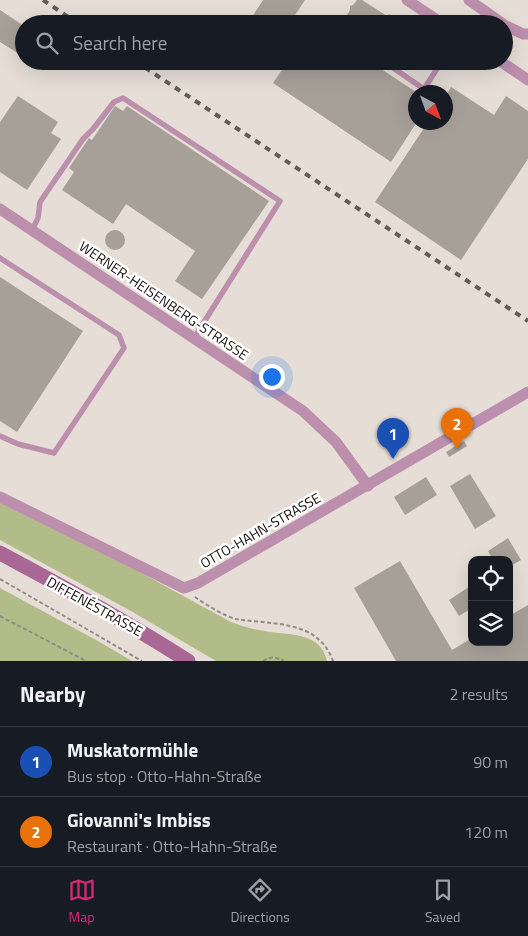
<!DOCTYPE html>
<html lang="en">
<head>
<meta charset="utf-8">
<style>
  body { margin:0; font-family:"Titillium Web",sans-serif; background:#20242c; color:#f1f3f6 }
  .controls { position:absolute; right:15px; bottom:15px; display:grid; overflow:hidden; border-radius:10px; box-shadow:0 5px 20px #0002 }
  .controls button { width:45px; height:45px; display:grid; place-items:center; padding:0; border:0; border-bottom:1px solid #363941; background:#171b24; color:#f1f3f6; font:25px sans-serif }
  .compass { position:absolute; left:408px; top:85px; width:45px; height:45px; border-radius:50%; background:#171b24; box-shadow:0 5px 20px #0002; rotate:139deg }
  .you { position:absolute; left:271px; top:376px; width:18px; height:18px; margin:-12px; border:4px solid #fff; border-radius:50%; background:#1a73e8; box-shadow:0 0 0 8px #1a73e833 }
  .badge { display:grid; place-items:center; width:32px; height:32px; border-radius:50%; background:#db2777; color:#fff; font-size:16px; font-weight:700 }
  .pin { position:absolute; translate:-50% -41px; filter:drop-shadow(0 1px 2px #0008) }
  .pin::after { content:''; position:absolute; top:26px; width:18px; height:15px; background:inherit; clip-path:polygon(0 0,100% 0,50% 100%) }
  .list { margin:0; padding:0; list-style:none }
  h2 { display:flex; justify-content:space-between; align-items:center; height:65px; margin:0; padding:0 20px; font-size:21px }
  h2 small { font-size:16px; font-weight:400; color:#9ea1a6 }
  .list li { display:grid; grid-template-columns:32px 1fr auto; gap:15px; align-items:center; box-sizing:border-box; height:70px; padding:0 20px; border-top:1px solid #363941 }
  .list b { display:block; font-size:19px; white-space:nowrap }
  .list p { margin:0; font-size:16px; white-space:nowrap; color:#9ea1a6 }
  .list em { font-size:16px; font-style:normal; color:#9ea1a6 }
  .icon { flex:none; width:28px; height:28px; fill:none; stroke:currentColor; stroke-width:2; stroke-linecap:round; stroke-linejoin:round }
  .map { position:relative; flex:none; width:528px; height:661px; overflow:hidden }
  .search { position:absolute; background:#171b24; box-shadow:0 5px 20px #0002; left:15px; right:15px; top:15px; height:55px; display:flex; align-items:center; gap:12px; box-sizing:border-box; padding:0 18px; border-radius:28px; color:#9ea1a6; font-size:19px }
  .sheet { height:205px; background:#171b24 }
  nav { display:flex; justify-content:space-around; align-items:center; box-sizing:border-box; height:70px; border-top:1px solid #363941; background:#171b24; font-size:14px; color:#9ea1a6 }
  nav a { display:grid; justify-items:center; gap:2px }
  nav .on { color:#db2777 }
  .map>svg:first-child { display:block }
</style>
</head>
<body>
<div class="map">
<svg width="528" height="661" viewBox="0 0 528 661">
  <rect width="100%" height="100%" fill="#e5ddd6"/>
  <path fill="#b2bc89" d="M0,503l134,66 97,53c13,5 25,8 39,10 22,3 51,1 57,29h-111l-85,-50 -131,-71z
    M0,588l98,53 34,20h-132z"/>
  <path fill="#a7a099" d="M263,0h42l-16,24h-34l-5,-4z
    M357,0h5l25,16 2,-2 9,6 -2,2 2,2h-43l-9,-7 4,-7v-4l3,-1z
    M0,10l24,16v31l-24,-15z
    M288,61h81l47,31v30h1l-26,40 -118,-79z
    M451,87l43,28 12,-19 22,15v48l-67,101 -86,-58 53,-80h18v-26z
    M18,96l40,26 -7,11 10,6 -34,51 -27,-18v-50z
    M115,106l8,5 4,-5 142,95 -67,98 -27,-18 20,-30 -69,-47 -13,20 -51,-34 12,-18 -5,-4 20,-30 3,2z
    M105 240a10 10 0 1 1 20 0a10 10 0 1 1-20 0Z
    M0,277l83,54 -66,101 -17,-11z
    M464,441l3,5 -18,11 -3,-5z
    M470,474l26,42 -21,13 -25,-43z
    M426,477l11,18 -32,20 -11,-18z
    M508,538l13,22 -12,7v-7h-16l-5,-9z
    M400,561l52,89 20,-12v4h37v-26l19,-11v56h-132l-42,-73z
    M472,585v23l-13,8 -10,-16z"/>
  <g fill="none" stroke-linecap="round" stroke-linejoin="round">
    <path stroke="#918b86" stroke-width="2" stroke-dasharray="4 2.5" stroke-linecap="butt" d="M0,579l142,82
      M195,597c10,7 29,19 41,22 36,6 82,0 97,42
      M0,616l86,45
      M263,661c8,-5 13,-4 21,0"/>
    <path stroke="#bc8fad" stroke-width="5.5" d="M383,61l41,28 18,-28
      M32,230l6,-12 2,-16 43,-63 10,-10 21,-27 9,-4 157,103 -86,137
      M0,258l119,77 5,13 -70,105 -36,-9 -18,-8"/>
    <path stroke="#bc8fad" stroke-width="11" d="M407,0l36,24
      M469,0l34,24
      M504,25l19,9h5
      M500,61l28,19
      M0,209l303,202 33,31 32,44
      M0,497l184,91 14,-5 330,-191"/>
    <path stroke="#a86795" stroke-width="15" d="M0,553c64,34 127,69 188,108"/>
    <path stroke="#615c58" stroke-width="4" stroke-dasharray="6 6" stroke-linecap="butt" d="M43,0l36,24
      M135,61l393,260"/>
  </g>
  <g text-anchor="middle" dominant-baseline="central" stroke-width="5" stroke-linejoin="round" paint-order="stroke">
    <g font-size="14" fill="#100d0b" stroke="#fff">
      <text transform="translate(164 300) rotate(34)">WERNER-HEISENBERG-STRASSE</text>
      <text transform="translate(260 530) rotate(-30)">OTTO-HAHN-STRASSE</text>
      <text transform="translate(95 606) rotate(29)">DIFFENÉSTRASSE</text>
    </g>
  </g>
</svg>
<div class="controls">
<button><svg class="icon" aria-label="locate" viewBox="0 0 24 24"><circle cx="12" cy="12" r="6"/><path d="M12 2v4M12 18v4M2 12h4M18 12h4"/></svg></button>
<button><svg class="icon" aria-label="layers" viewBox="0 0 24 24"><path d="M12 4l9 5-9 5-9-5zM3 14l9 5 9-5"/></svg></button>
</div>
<svg class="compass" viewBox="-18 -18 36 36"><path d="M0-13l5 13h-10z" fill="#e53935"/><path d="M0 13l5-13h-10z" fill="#9ea1a6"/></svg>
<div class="you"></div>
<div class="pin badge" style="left:393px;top:459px;background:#1a4fb4">1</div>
<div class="pin badge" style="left:457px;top:449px;background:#e8710a">2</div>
<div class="search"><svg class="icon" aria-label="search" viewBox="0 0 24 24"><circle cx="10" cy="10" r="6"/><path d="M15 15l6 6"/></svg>Search here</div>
</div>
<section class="sheet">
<h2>Nearby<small>2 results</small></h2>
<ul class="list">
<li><span class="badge" style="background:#1a4fb4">1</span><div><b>Muskatormühle</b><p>Bus stop · Otto-Hahn-Straße</p></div><em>90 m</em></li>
<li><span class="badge" style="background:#e8710a">2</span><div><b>Giovanni's Imbiss</b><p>Restaurant · Otto-Hahn-Straße</p></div><em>120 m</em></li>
</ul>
</section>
<nav>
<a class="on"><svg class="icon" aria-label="map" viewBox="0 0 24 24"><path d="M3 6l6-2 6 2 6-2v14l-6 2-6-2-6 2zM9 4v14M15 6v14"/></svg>Map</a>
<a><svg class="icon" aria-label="directions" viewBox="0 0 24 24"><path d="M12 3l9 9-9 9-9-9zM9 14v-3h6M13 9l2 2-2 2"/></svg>Directions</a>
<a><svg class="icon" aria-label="saved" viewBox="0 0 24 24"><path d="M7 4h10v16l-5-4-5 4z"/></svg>Saved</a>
</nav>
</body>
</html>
